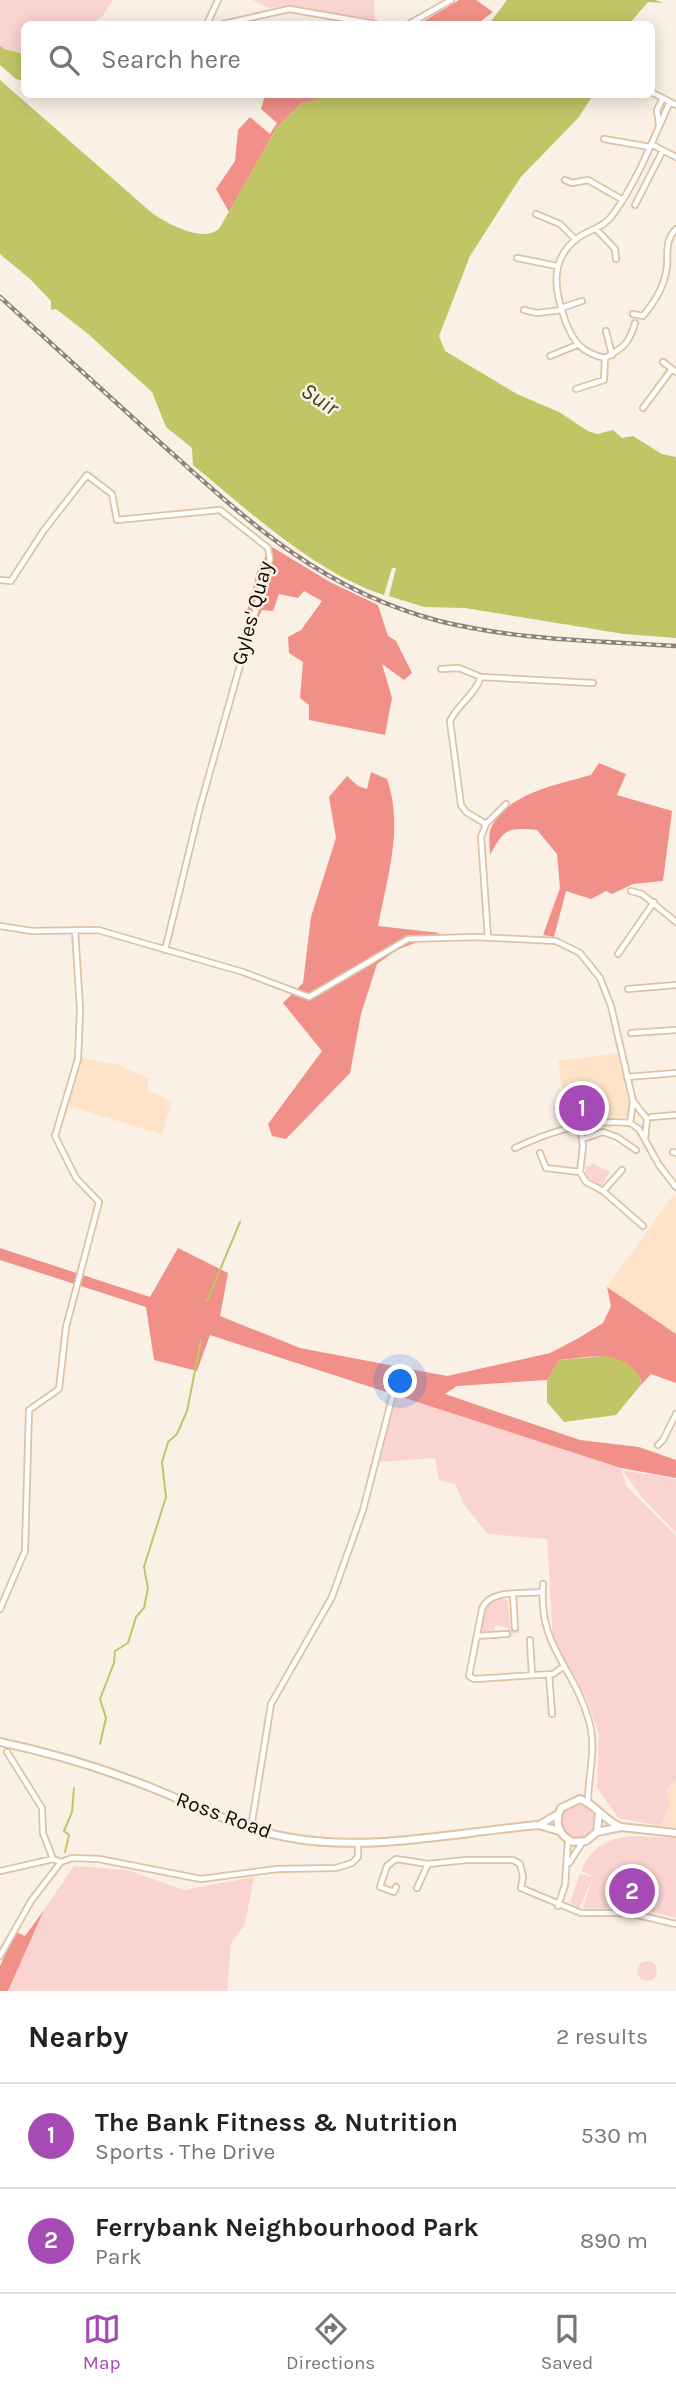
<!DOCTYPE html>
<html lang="en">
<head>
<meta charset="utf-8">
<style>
  body { margin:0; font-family:Karla,sans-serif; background:#f2f2f2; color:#222 }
  .you { position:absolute; left:401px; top:1382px; width:24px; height:24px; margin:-18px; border:5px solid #fff; border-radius:50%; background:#1a73e8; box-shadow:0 0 0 10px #1a73e833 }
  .badge { display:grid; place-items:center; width:46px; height:46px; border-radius:50%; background:#a64bb6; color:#fff; font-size:23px; font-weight:700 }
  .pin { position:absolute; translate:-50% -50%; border:4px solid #fff; box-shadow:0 2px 7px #0006 }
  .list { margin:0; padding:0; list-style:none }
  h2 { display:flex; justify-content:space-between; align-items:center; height:91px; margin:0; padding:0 28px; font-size:30px }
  h2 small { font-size:23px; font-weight:400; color:#767676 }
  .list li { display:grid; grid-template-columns:46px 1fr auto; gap:21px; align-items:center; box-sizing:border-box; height:105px; padding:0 28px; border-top:2px solid #e0e0e0 }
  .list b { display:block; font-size:26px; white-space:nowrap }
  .list p { margin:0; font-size:23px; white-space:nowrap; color:#767676 }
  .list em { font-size:23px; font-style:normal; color:#767676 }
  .icon { flex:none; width:38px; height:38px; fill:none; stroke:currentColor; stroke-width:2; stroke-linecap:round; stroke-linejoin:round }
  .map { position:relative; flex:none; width:676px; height:1991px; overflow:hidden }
  .search { position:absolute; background:#fff; box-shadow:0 4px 18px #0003; left:21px; right:21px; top:21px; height:77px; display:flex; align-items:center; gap:18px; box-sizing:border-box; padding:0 24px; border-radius:10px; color:#767676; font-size:26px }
  .sheet { height:301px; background:#fff }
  nav { display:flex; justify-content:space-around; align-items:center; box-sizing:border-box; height:98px; border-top:2px solid #e0e0e0; background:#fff; font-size:19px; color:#767676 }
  nav a { display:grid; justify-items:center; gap:4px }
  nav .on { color:#a64bb6 }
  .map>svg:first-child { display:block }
</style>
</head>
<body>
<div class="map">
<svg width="676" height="1991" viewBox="0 0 676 1991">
  <rect width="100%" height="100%" fill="#fbf0e5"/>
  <path fill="#fee3c8" d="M618,1053l13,55 -3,8 -60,9 -10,-64z
    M80,1058l39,7 30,14 -2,11 25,11 -10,33 -95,-28z
    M674,1194l2,2v138l-69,-47z
    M676,1780v47l-15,-1 9,-21 -4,-15z"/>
  <path fill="#f9d4d0" d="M0,0h113l-11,17 -13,7h-65v30l-20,-5 -4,-5z
    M253,0h121l1,22 -88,-16 -18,2z
    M591,1163l19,9 -9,14 -16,-10 1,-10h5z
    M397,1395l224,73 5,18 50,50v244l-10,10 4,15 -9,21 -43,-8 -21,-31 2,-53 -14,-39 -32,-55 -6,-101 -59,-5 -23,-28 -10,-22 -16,-4 -4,-22 -57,4z
    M622,1470l54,9v54l-35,-37z
    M498,1598l10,2 2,27h9v6l-11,1v-6l-12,-3 -3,7 -13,1 6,-28z
    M561 1822a18 18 0 1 1 36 0a18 18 0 1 1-36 0Z
    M631,1836l45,2v80l-36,-9 -57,-1 10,-30 -14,30 -9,-5 10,-29 14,3 -12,-6c8,-23 24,-32 49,-35z
    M74,1866l53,4 57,20 70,-13 -9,47 -14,19 -4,48h-219l36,-81z
    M637 1971a10 10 0 1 1 20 0a10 10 0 1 1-20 0Z"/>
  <path fill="#f19088" d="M459,0h17l17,12 -16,12h-58z
    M265,95h66l-30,9 -24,23 -48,85 -13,-23 19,-28 3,-31 12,-13 20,17 7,-11 -16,-14z
    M272,547l58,35 48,23 10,31 8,5 16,32 -8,7 -22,-16 10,34 -7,37 -76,-15v-15l-9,-7 3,-36 -14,-9 -1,-16 13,-7 21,-29 -18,-10 -6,7 -19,-4 -6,17 -11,-1 -7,14 -11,-1 14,-55z
    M599,763l27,11 -9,21 55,16 -9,70 -30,3 -21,10 -6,-3 -15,8 -25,-8 -12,46 -11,-2 17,-47 -3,-34 -20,-24c-30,-3 -33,-1 -47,25 0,-8 -2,-20 1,-27 15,-35 69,-44 100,-53z
    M371,772l16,7c17,49 0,99 -9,147l62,7 -43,17 -20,14 -16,50 -11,59 -64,66 -14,-3 -4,-12 54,-73 -39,-48 20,-20 8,-66 25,-79 -7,-41 18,-21 11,10 9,3z
    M0,1248l150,49 28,-49 50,25 -8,43 80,32 147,28 103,-23 27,-14 26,-16 8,-17 -4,-19 69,47v49l-25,-9 -11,12 1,-7c-33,-29 -39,-23 -81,-19l-13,20 -90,6 -12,8 135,46 59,7 37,13v18l-55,-10 -411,-133 -13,36 -43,-11 -8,-53 -146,-47z
    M44,1910l-36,81h-8v-25l16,-34 9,4z"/>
  <path fill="#c2c566" d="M507,0h149l7,3 -15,-1 -19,22h-140z
    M0,45l4,4 20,5v27l-8,-2 -16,-14z
    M0,80l152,133c16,11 50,30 67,16l58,-102 24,-23 30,-10 262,1 -14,22 -59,61 -50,78 -31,80 6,15 72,43 42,18 29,19 9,3 16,-4 9,8 11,-2 29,18 14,3v181l-52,-4 -159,-26 -41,-1 -35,-11 7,-28h-4l-8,27c-69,-22 -135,-84 -191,-130l-1,-17 -26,-21 -14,-35 -65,-59 -31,-24 -5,1v-9l-21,-22 -30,-25z
    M605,1356c17,3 27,8 36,23l-1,7 -24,29 -52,7 -17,-20v-22l13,-20z"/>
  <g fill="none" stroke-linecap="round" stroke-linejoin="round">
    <path stroke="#c2c566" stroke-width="2" d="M207,1301l33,-79
      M100,1744l6,-26 -6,-19 14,-36 1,-12 13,-8 8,-26 8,-9 4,-20 -4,-21 22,-70 -4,-35 6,-20 9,-8 10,-23 14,-71
      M65,1852l4,-17 -5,-4 8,-19 2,-24"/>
    <g stroke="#ddc2a6" stroke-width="8">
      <path id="minor" d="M207,24l11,-24
        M223,24l66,-15 87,15
        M409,24l42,-24
        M653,93l23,12
        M659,125l-2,-15 6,-12
        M604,139l46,8
        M651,144l25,13
        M565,180l7,3 16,-3 35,20
        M635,205l28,-55
        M536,214l24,10 16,16
        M597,230l18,19 1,10
        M517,258l40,8
        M561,308l21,-7
        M524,310l13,3 25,-3
        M633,314l10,2c12,-15 22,-30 24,-50 1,-15 -2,-26 9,-37
        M606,331l6,24
        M550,356l27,-11
        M605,358c-23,-5 -32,-16 -40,-38 -10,-28 -16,-58 10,-80 13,-11 29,-11 39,-27 24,-33 39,-74 56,-111
        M663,362l9,7
        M576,389l28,-9 1,-22c18,-10 24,-14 30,-35
        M643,408l29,-39 4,3
        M0,580l11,1 33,-51 43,-55 25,19 5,26 103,-10 48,38 2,11 -70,248 -35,143
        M441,669l18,-1 22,9c-6,18 -23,27 -31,44l11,84 5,7 20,12
        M481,677l112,6
        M631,891l11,3 34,28
        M0,926l32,5 66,-1 145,42 66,25 99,-58 68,-2 80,4 24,12 20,25 11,28 22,95 14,18 -2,20
        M488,937l-7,-100 5,-13 20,-20
        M618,954l36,-52
        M628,989l48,-4
        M631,1033l45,-3
        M627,1077l49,-4
        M633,1102l-3,21 9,6 20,36 17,22
        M651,1117l25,-2
        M583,1139l20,-7 14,5 19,13
        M515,1148c36,-17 74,-29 115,-25
        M673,1152l3,1
        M540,1153l6,15 34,4
        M580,1172l6,10 17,9 19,-21
        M580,1172l3,-26 -3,-20
        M603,1191l40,35
        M658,1445l5,-5 13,-26
        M543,1584c-5,64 31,82 46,137 8,27 -1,53 -1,81
        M542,1592c-19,2 -53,-3 -60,17l-13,67 5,3 79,-5 10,-7
        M513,1595l2,33
        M0,1609l25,-58 4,-141 30,-21 7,-62 33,-125 -23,-24 -21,-42 23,-77 2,-50 -5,-79
        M477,1636l30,-2
        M530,1640l2,35
        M549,1674l3,40
        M7,1752l35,56 1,25 10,26
        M251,1828l20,-124 61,-107 31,-87 30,-116
        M569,1863l13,-20
        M0,1871l53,-12 8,3 11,-4 27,1 102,20 76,-10 59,-1 16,-5 6,-6v-14
        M396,1887l-2,5 -14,-5 7,-21 9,-7 32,5 38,-4h47l7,4 3,13 -2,11 60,25h48l47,11
        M417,1888l11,-24
        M558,1906l7,-21 3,-45
        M0,1956l31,-55 30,-39"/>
    </g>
    <g stroke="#ddc2a6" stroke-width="10">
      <path id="major" d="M0,1742c56,12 109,28 162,50 41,17 80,37 124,45 83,16 170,-5 253,-12l20,6
        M599,1813l-2,19 -11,9 -13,1c-15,-7 -19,-20 -12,-34l19,-9c17,6 24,22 41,28
        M539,1825l19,-11
        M597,1832l24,-5 55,6"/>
    </g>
    <use href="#minor" stroke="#fff" stroke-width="4.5"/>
    <use href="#major" stroke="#fff" stroke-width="6"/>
    <g stroke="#8c8279" stroke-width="4.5">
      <path id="rail" d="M0,297c55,50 110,100 165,150 87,78 157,143 274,174 77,19 158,20 237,25"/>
    </g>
    <use href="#rail" stroke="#fbf0e5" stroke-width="2" stroke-dasharray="5" stroke-linecap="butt"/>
  </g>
  <g text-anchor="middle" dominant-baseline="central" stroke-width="5" stroke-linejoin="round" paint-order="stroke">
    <g font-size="21" fill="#120902" stroke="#fbf0e5">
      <text transform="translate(252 613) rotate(-75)">Gyles' Quay</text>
      <text transform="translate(224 1815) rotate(20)">Ross Road</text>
    </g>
    <g font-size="23" font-style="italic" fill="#42431b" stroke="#fbf0e5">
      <text transform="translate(320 399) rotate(34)">Suir</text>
    </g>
  </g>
</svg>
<div class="you"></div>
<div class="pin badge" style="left:582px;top:1108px">1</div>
<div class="pin badge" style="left:632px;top:1891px">2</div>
<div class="search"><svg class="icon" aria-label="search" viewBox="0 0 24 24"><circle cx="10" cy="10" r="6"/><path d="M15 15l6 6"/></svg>Search here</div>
</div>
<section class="sheet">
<h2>Nearby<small>2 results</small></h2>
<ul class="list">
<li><span class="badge">1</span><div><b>The Bank Fitness &amp; Nutrition</b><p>Sports · The Drive</p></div><em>530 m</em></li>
<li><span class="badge">2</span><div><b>Ferrybank Neighbourhood Park</b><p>Park</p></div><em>890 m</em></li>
</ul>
</section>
<nav>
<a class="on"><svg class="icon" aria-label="map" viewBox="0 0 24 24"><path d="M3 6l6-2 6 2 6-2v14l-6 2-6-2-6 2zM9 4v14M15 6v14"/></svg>Map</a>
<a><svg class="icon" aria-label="directions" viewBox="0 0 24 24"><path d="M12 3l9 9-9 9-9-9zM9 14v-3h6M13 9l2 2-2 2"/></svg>Directions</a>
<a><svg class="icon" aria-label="saved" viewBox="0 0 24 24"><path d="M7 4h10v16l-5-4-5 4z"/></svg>Saved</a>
</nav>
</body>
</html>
